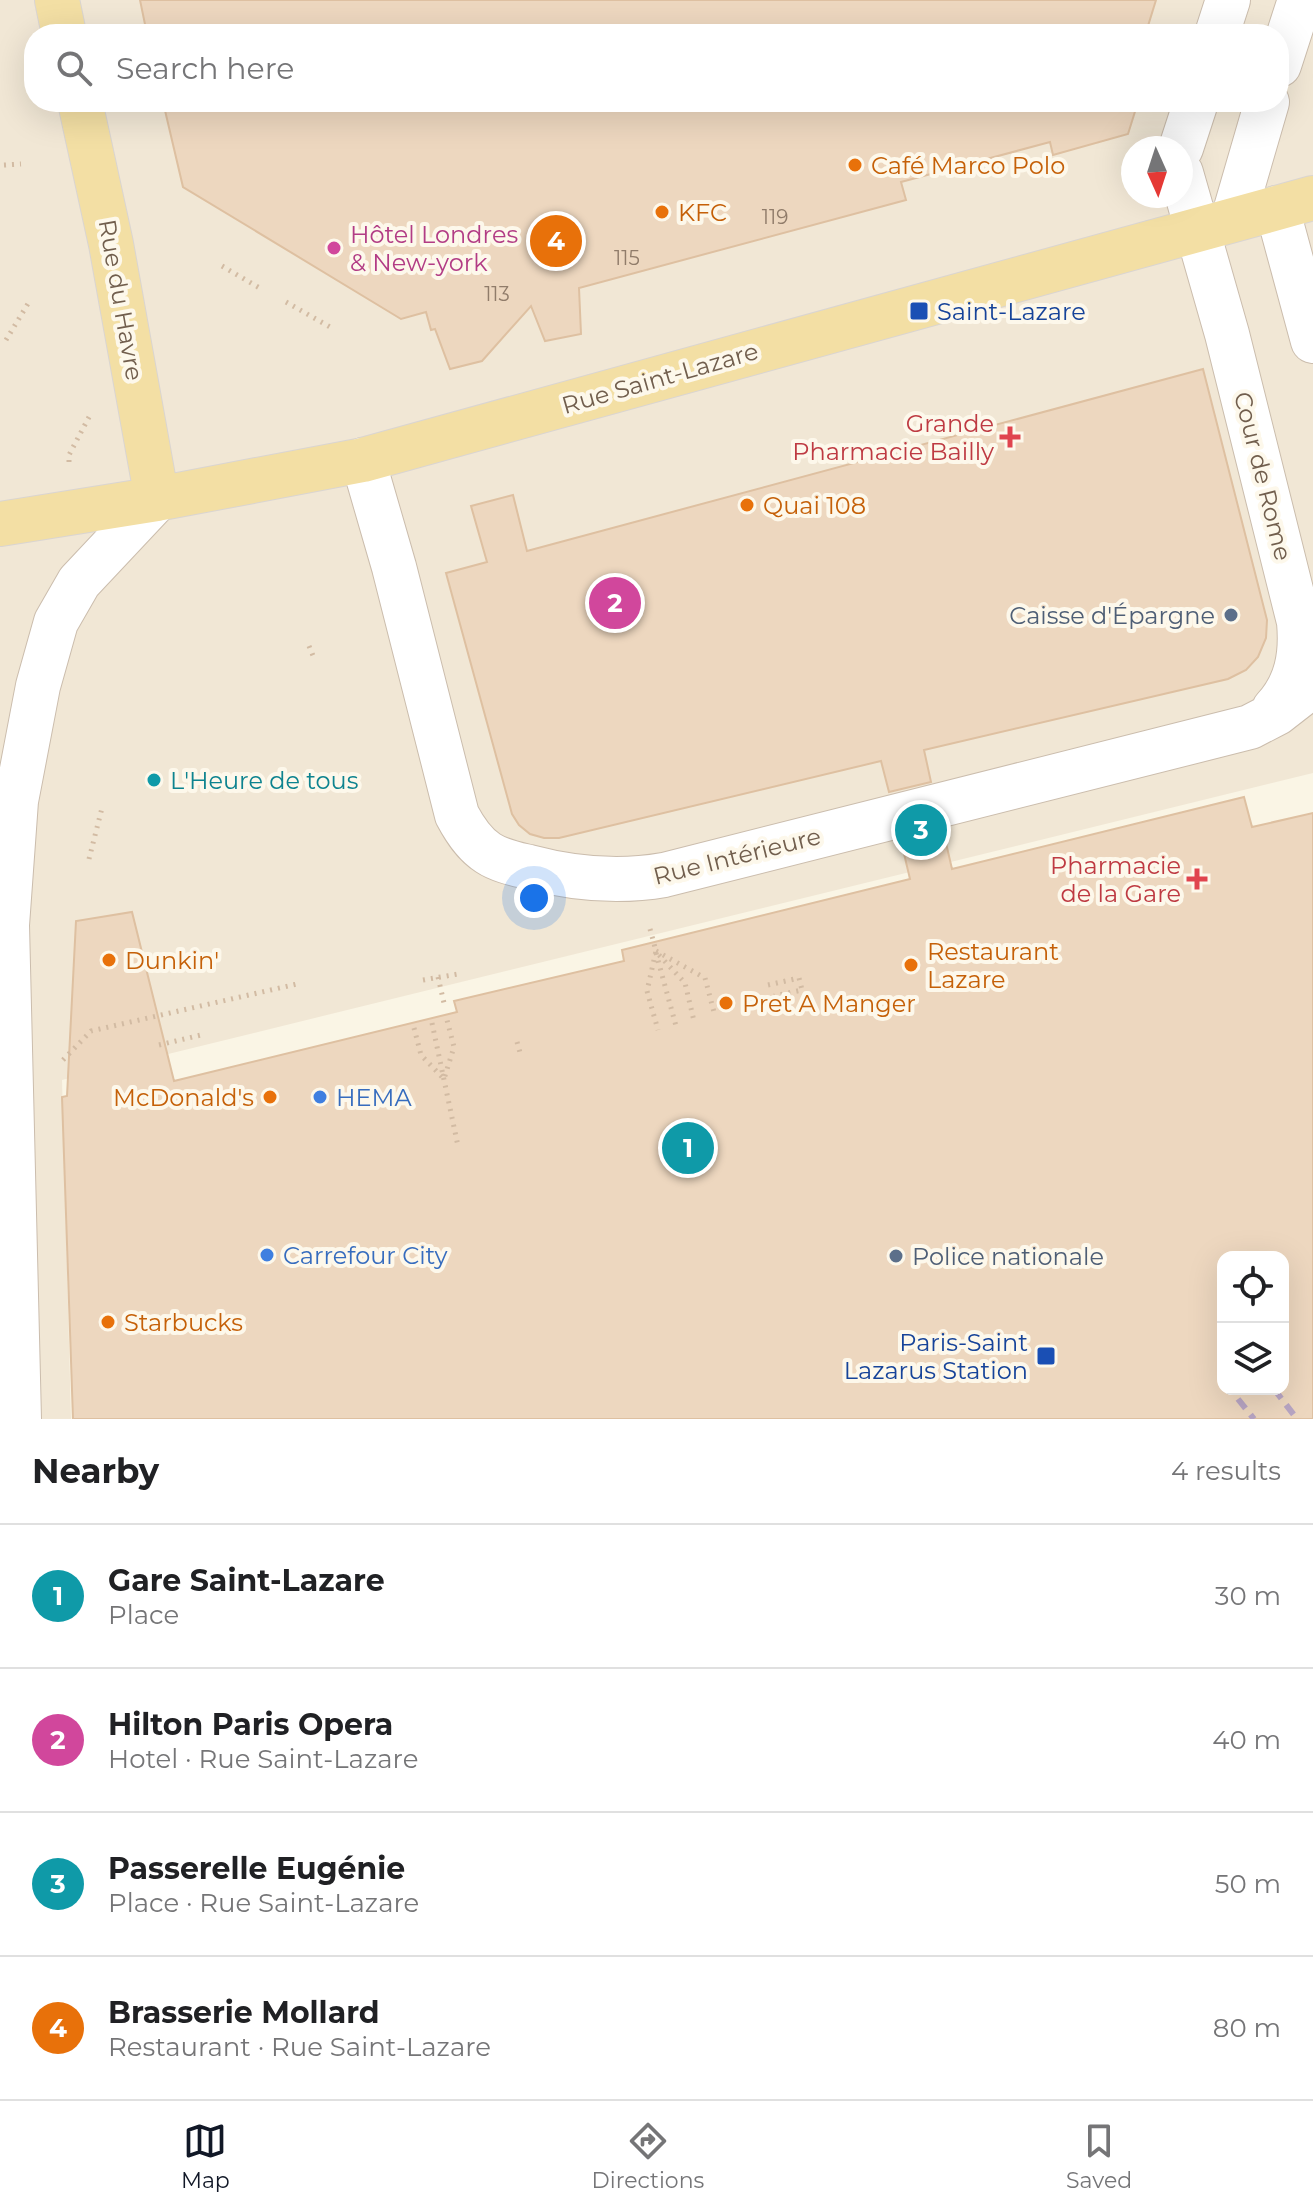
<!DOCTYPE html>
<html lang="en">
<head>
<meta charset="utf-8">
<style>
  body { margin:0; font-family:Montserrat,sans-serif; background:#f2f2f2; color:#202124 }
  .controls { position:absolute; right:24px; bottom:24px; display:grid; overflow:hidden; border-radius:16px; box-shadow:0 8px 32px #0002 }
  .controls button { width:72px; height:72px; display:grid; place-items:center; padding:0; border:0; border-bottom:2px solid #e0e0e0; background:#fff; color:#202124; font:40px sans-serif }
  .compass { position:absolute; left:1121px; top:136px; width:72px; height:72px; border-radius:50%; background:#fff; box-shadow:0 8px 32px #0002; rotate:177deg }
  .you { position:absolute; left:534px; top:898px; width:28px; height:28px; margin:-20px; border:6px solid #fff; border-radius:50%; background:#1a73e8; box-shadow:0 0 0 12px #1a73e833 }
  .badge { display:grid; place-items:center; width:52px; height:52px; border-radius:50%; background:#111827; color:#fff; font-size:26px; font-weight:700 }
  .pin { position:absolute; translate:-50% -50%; border:4px solid #fff; box-shadow:0 2px 8px #0006 }
  .list { margin:0; padding:0; list-style:none }
  h2 { display:flex; justify-content:space-between; align-items:center; height:104px; margin:0; padding:0 32px; font-size:34px }
  h2 small { font-size:26px; font-weight:400; color:#757577 }
  .list li { display:grid; grid-template-columns:52px 1fr auto; gap:24px; align-items:center; box-sizing:border-box; height:144px; padding:0 32px; border-top:2px solid #e0e0e0 }
  .list b { display:block; font-size:30px; white-space:nowrap }
  .list p { margin:0; font-size:26px; white-space:nowrap; color:#757577 }
  .list em { font-size:26px; font-style:normal; color:#757577 }
  .icon { flex:none; width:44px; height:44px; fill:none; stroke:currentColor; stroke-width:2; stroke-linecap:round; stroke-linejoin:round }
  .map { position:relative; flex:none; width:1313px; height:1419px; overflow:hidden }
  .search { position:absolute; background:#fff; box-shadow:0 8px 32px #0002; left:24px; right:24px; top:24px; height:88px; display:flex; align-items:center; gap:20px; box-sizing:border-box; padding:0 28px; border-radius:32px; color:#757577; font-size:30px }
  .sheet { height:680px; background:#fff }
  nav { display:flex; justify-content:space-around; align-items:center; box-sizing:border-box; height:112px; border-top:2px solid #e0e0e0; background:#fff; font-size:22px; color:#757577 }
  nav a { display:grid; justify-items:center; gap:4px }
  nav .on { color:#111827 }
  .map>svg:first-child { display:block }
</style>
</head>
<body>
<div class="map">
<svg width="1313" height="1419" viewBox="0 0 1313 1419">
  <rect width="100%" height="100%" fill="#faf5e5"/>
  <path fill="#f1e7d5" fill-rule="evenodd" d="M0,0h1313v773l-1251,307 9,339h-71zM34,34h1245v68h-1245zM1133,148h48v48h-48z"/>
  <path fill="#edd7bf" stroke="#dec0a1" stroke-width="2" fill-rule="evenodd" d="M140,0h1016l-8,26 13,5v3h-1014z
    M163,102h975l-10,32 -75,21 -3,-13 -149,40 5,18 -327,88 2,46 -36,7 -14,-35 -49,55 -32,8 -15,-40 -4,1 -5,-18 -25,7 -218,-132z
    M1203,369l64,251 -1,18 -8,19 -12,13 -18,9 -304,71 7,32 -42,10 -8,-31 -322,77h-15l-14,-4 -11,-9 -7,-11 -66,-241 41,-11 -16,-56 42,-11 14,56z
    M1244,797l8,30 61,-14v606h-1240l-11,-322 5,-1 9,-175 56,-9 42,169 283,-69 -3,-11 170,-40 -2,-11 288,-71 -9,-38 42,-11 9,39zM1223,1257h60v132h-60z"/>
  <g fill="none" stroke-linecap="round" stroke-linejoin="round">
    <g stroke="#cbbdad" stroke-width="46">
      <path id="minor" d="M1217,34l11,-34
        M1279,65l21,-65
        M1181,148l15,-46
        M1181,173l46,161 72,288c3,33 -2,62 -25,87
        M1277,208l36,133
        M1233,219l34,-117
        M363,460l31,107 63,248c8,15 17,29 31,38 12,8 28,11 41,14 45,12 89,16 135,8l586,-148 27,-14 36,-28
        M19,1419l-12,-494 9,-124 22,-115 18,-64 23,-40 78,-83"/>
    </g>
    <g stroke="#dad5d1" stroke-width="46">
      <path id="major" d="M57,0l7,34
        M80,102l31,142 46,255
        M0,524l157,-25 206,-39 950,-262"/>
    </g>
    <path stroke="#d2bba3" stroke-width="5" stroke-dasharray="2 6" stroke-linecap="butt" d="M4,165l17,-1
      M222,266l41,24
      M286,302l44,25
      M6,340l23,-38
      M69,462v-7l20,-38
      M309,646l5,12
      M89,859l13,-51
      M650,929l6,22 -9,40 11,39
      M656,951l49,27 10,38
      M656,953l20,73
      M659,955l26,28 9,38
      M438,977l6,26
      M423,980l35,-6
      M768,985l31,-7 3,12 -28,6
      M432,1023l26,123
      M414,1028l7,27 23,24 10,-32 -7,-27
      M517,1042l4,14
      M159,1045l46,-11
      M63,1060l28,-29 206,-47"/>
    <use href="#minor" stroke="#fff" stroke-width="44"/>
    <use href="#major" stroke="#f3dfa4" stroke-width="44"/>
    <path stroke="#b8a5c3" stroke-width="6" stroke-dasharray="12 8" stroke-linecap="butt" d="M1274,1389l23,30
      M1238,1399l16,20"/>
  </g>
  <g fill="#e8710a" stroke="#fdf8eb" stroke-width="3">
    <circle cx="855" cy="165" r="8"/>
    <circle cx="662" cy="212" r="8"/>
    <circle cx="747" cy="505" r="8"/>
    <circle cx="109" cy="960" r="8"/>
    <circle cx="911" cy="965" r="8"/>
    <circle cx="726" cy="1003" r="8"/>
    <circle cx="270" cy="1097" r="8"/>
    <circle cx="108" cy="1322" r="8"/>
  </g>
  <circle fill="#d1479c" stroke="#fdf8eb" stroke-width="3" cx="334" cy="248" r="8"/>
  <g fill="#1a4fb4" stroke="#fdf8eb" stroke-width="3">
    <rect x="909" y="301" width="20" height="20" rx="4"/>
    <rect x="1036" y="1346" width="20" height="20" rx="4"/>
  </g>
  <g fill="#e0444e" stroke="#fdf8eb" stroke-width="3">
    <path d="M1006 425h8v8h8v8h-8v8h-8v-8h-8v-8h8z"/>
    <path d="M1193 867h8v8h8v8h-8v8h-8v-8h-8v-8h8z"/>
  </g>
  <g fill="#5c6f8a" stroke="#fdf8eb" stroke-width="3">
    <circle cx="1231" cy="615" r="8"/>
    <circle cx="896" cy="1256" r="8"/>
  </g>
  <circle fill="#0f9aa8" stroke="#fdf8eb" stroke-width="3" cx="154" cy="780" r="8"/>
  <g fill="#3f7fe0" stroke="#fdf8eb" stroke-width="3">
    <circle cx="320" cy="1097" r="8"/>
    <circle cx="267" cy="1255" r="8"/>
  </g>
  <g text-anchor="middle" dominant-baseline="central" stroke-width="8" stroke-linejoin="round" paint-order="stroke">
    <g font-size="20" fill="#907c6a">
      <text x="775" y="217">119</text>
      <text x="627" y="258">115</text>
      <text x="497" y="294">113</text>
    </g>
    <g font-size="24" fill="#c56008" stroke="#fdf8eb" text-anchor="start">
      <text x="871" y="165">Café Marco Polo</text>
      <text x="678" y="212">KFC</text>
      <text x="763" y="505">Quai 108</text>
      <text x="927" y="951">Restaurant<tspan x="927" dy="28">Lazare</tspan></text>
      <text x="125" y="960">Dunkin'</text>
      <text x="742" y="1003">Pret A Manger</text>
      <text x="254" y="1097" text-anchor="end">McDonald's</text>
      <text x="124" y="1322">Starbucks</text>
    </g>
    <g font-size="24" fill="#b23c85" stroke="#fdf8eb" text-anchor="start">
      <text x="350" y="234">Hôtel Londres<tspan x="350" dy="28">&amp; New-york</tspan></text>
    </g>
    <g font-size="24" fill="#715e4d" stroke="#fdf8eb">
      <text transform="translate(121 300) rotate(80)">Rue du Havre</text>
      <text transform="translate(660 378) rotate(-16)">Rue Saint-Lazare</text>
      <text transform="translate(1263 476) rotate(76)">Cour de Rome</text>
      <text transform="translate(737 856) rotate(-14)">Rue Intérieure</text>
    </g>
    <g font-size="24" fill="#164399" stroke="#fdf8eb" text-anchor="start">
      <text x="937" y="311">Saint-Lazare</text>
      <text x="1028" y="1342" text-anchor="end">Paris-Saint<tspan x="1028" dy="28">Lazarus Station</tspan></text>
    </g>
    <g font-size="24" fill="#be3a42" stroke="#fdf8eb" text-anchor="end">
      <text x="994" y="423">Grande<tspan x="994" dy="28">Pharmacie Bailly</tspan></text>
      <text x="1181" y="865">Pharmacie<tspan x="1181" dy="28">de la Gare</tspan></text>
    </g>
    <g font-size="24" fill="#4e5e75" stroke="#fdf8eb" text-anchor="end">
      <text x="1215" y="615">Caisse d'Épargne</text>
      <text x="912" y="1256" text-anchor="start">Police nationale</text>
    </g>
    <g font-size="24" fill="#0d838f" stroke="#fdf8eb" text-anchor="start">
      <text x="170" y="780">L'Heure de tous</text>
    </g>
    <g font-size="24" fill="#366cbe" stroke="#fdf8eb" text-anchor="start">
      <text x="336" y="1097">HEMA</text>
      <text x="283" y="1255">Carrefour City</text>
    </g>
  </g>
</svg>
<div class="controls">
<button><svg class="icon" aria-label="locate" viewBox="0 0 24 24"><circle cx="12" cy="12" r="6"/><path d="M12 2v4M12 18v4M2 12h4M18 12h4"/></svg></button>
<button><svg class="icon" aria-label="layers" viewBox="0 0 24 24"><path d="M12 4l9 5-9 5-9-5zM3 14l9 5 9-5"/></svg></button>
</div>
<svg class="compass" viewBox="-18 -18 36 36"><path d="M0-13l5 13h-10z" fill="#e53935"/><path d="M0 13l5-13h-10z" fill="#757577"/></svg>
<div class="you"></div>
<div class="pin badge" style="left:688px;top:1148px;background:#0f9aa8">1</div>
<div class="pin badge" style="left:615px;top:603px;background:#d1479c">2</div>
<div class="pin badge" style="left:921px;top:830px;background:#0f9aa8">3</div>
<div class="pin badge" style="left:556px;top:241px;background:#e8710a">4</div>
<div class="search"><svg class="icon" aria-label="search" viewBox="0 0 24 24"><circle cx="10" cy="10" r="6"/><path d="M15 15l6 6"/></svg>Search here</div>
</div>
<section class="sheet">
<h2>Nearby<small>4 results</small></h2>
<ul class="list">
<li><span class="badge" style="background:#0f9aa8">1</span><div><b>Gare Saint-Lazare</b><p>Place</p></div><em>30 m</em></li>
<li><span class="badge" style="background:#d1479c">2</span><div><b>Hilton Paris Opera</b><p>Hotel · Rue Saint-Lazare</p></div><em>40 m</em></li>
<li><span class="badge" style="background:#0f9aa8">3</span><div><b>Passerelle Eugénie</b><p>Place · Rue Saint-Lazare</p></div><em>50 m</em></li>
<li><span class="badge" style="background:#e8710a">4</span><div><b>Brasserie Mollard</b><p>Restaurant · Rue Saint-Lazare</p></div><em>80 m</em></li>
</ul>
</section>
<nav>
<a class="on"><svg class="icon" aria-label="map" viewBox="0 0 24 24"><path d="M3 6l6-2 6 2 6-2v14l-6 2-6-2-6 2zM9 4v14M15 6v14"/></svg>Map</a>
<a><svg class="icon" aria-label="directions" viewBox="0 0 24 24"><path d="M12 3l9 9-9 9-9-9zM9 14v-3h6M13 9l2 2-2 2"/></svg>Directions</a>
<a><svg class="icon" aria-label="saved" viewBox="0 0 24 24"><path d="M7 4h10v16l-5-4-5 4z"/></svg>Saved</a>
</nav>
</body>
</html>
